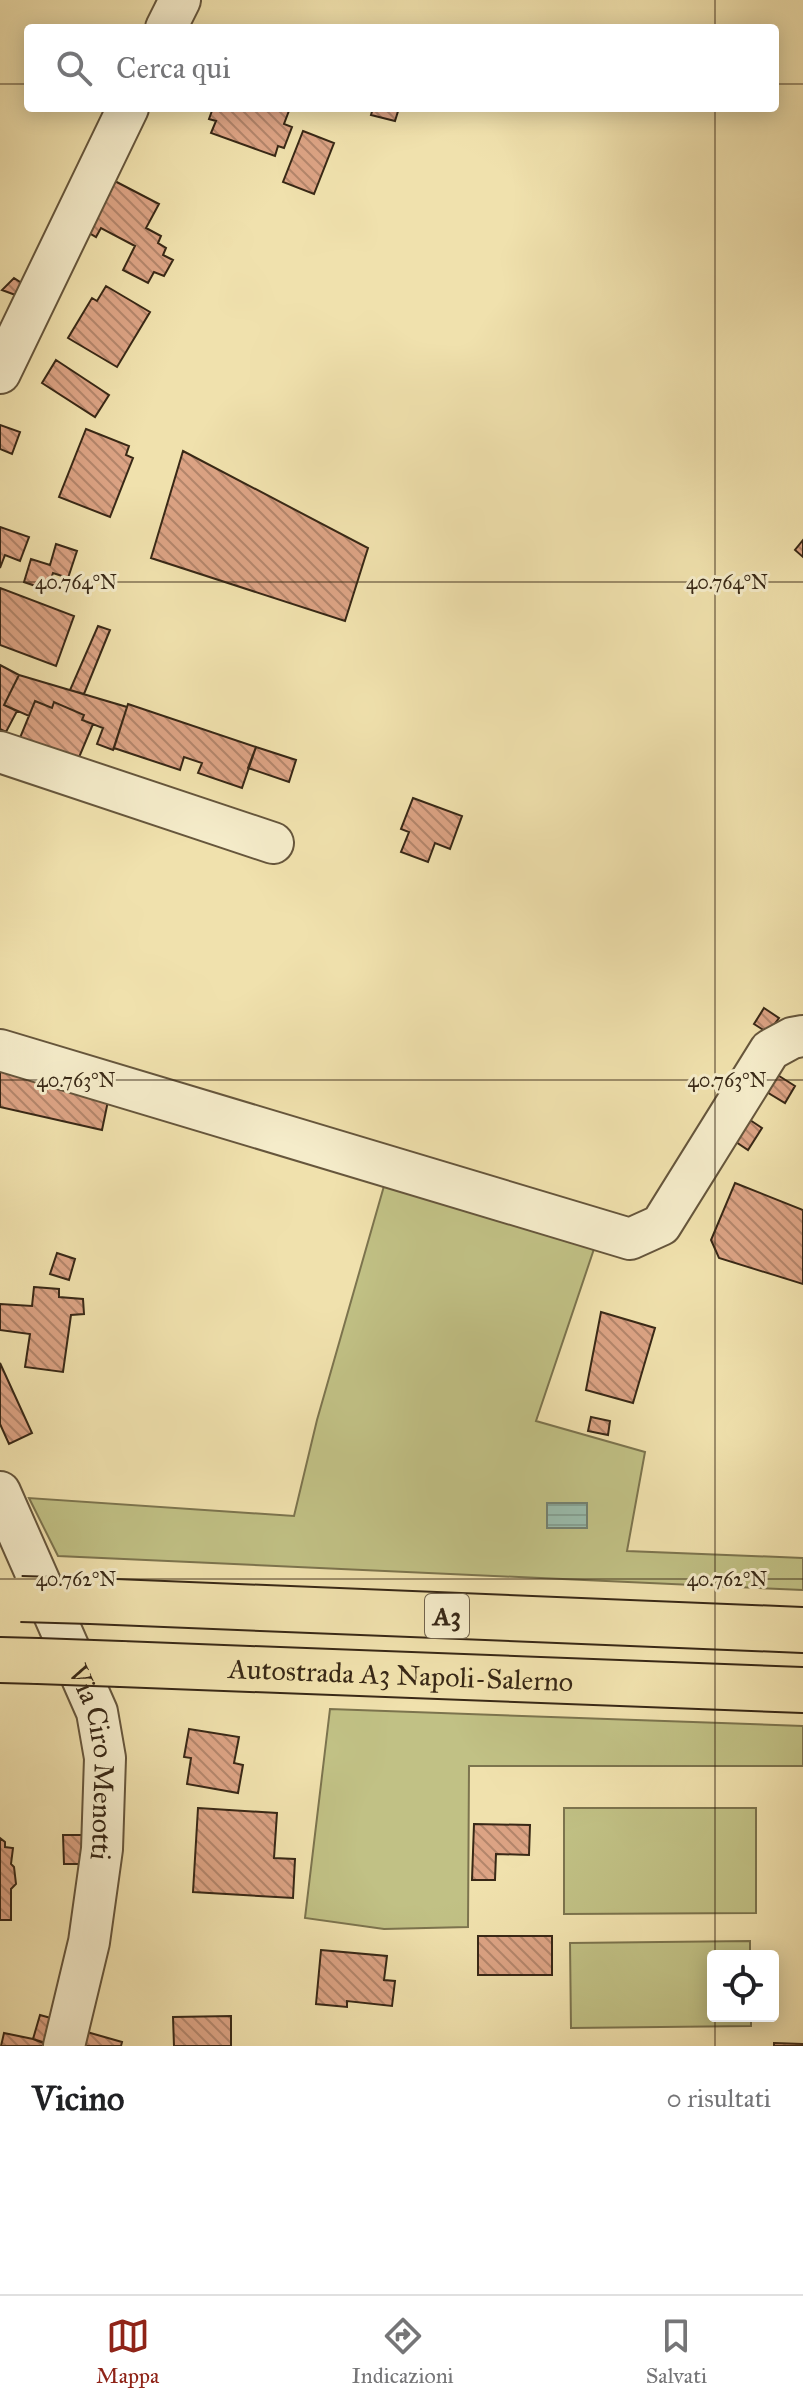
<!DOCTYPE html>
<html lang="it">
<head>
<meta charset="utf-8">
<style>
  body { margin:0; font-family:"IM FELL Great Primer",serif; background:#f2f2f2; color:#202124 }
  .controls { position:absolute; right:24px; bottom:24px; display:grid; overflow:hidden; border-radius:8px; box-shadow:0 4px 20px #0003 }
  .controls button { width:72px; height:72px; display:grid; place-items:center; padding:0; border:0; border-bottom:2px solid #e0e0e0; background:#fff; color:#202124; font:40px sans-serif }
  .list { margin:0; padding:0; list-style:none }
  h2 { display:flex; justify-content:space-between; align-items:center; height:104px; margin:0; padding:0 32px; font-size:34px }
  h2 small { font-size:26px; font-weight:400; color:#757577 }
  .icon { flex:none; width:44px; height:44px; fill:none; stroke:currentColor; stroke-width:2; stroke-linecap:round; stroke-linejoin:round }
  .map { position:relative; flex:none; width:803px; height:2046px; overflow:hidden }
  .search { position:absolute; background:#fff; box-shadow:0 4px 20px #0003; left:24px; right:24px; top:24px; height:88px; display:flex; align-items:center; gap:20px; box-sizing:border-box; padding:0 28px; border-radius:8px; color:#757577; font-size:30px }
  .sheet { height:248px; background:#fff }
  nav { display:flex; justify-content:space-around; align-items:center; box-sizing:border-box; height:112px; border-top:2px solid #e0e0e0; background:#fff; font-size:22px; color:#757577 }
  nav a { display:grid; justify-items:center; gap:4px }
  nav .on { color:#8f2418 }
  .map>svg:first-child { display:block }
</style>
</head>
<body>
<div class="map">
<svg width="803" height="2046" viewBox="0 0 803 2046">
  <defs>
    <pattern id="water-rules" width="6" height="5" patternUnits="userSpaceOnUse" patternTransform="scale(2)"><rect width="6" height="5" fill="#9abdae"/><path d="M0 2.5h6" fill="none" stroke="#85a295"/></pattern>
    <pattern id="building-back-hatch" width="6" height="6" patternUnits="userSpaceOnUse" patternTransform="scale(2)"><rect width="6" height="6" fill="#dca384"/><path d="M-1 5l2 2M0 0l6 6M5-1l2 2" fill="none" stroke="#b3856b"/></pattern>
  </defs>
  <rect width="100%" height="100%" fill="#f0e1ad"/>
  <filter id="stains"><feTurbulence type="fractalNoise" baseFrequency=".0025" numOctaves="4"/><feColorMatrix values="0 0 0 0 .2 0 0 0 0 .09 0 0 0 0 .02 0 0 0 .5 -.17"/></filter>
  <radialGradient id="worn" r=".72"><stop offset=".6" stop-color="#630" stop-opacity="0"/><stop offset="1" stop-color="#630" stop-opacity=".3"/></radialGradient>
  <path fill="#c1c185" stroke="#7c744e" stroke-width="2" d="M386,1179l211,61 -61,181 109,31 -18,99 176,7v32l-745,-34 -29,-58 265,18 23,-96z
    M330,1709l473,17v40h-334l-1,161 -84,2 -79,-11z
    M564,1808h192v105l-192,1z
    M750,1941v15h-37v60h38v10l-180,2 -1,-85z"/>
  <path fill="url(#water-rules)" stroke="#738171" stroke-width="2" d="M547,1503h40v25h-40z"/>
  <path fill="url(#building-back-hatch)" stroke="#382816" stroke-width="2" d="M213,108h77l-6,16 8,3 -8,21 -6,-2 -3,10 -64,-23 5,-12 -7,-2z
    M373,108h26l-4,13 -24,-6z
    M303,131l31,12 -20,51 -31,-12z
    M107,177l52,27 -13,24 15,8 -3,7 8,5 -3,7 10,5 -9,16 -10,-4 -6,11 -25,-13 12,-24 -34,-18 -5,9 -15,-9z
    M14,278l9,6 -5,12 -16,-6z
    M106,286l44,26 -33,55 -49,-29 24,-40 5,3z
    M56,360l53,35 -14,22 -53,-34z
    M0,425l20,7 -8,22 -12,-5z
    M86,429l43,17 -3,9 7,3 -23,59 -51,-20z
    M183,451l185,97 -23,73 -194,-63z
    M0,527l29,10 -9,24 -15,-6 -5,13z
    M803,540v17l-8,-7z
    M56,544l21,7 -9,27 -15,-5 -6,17 -23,-8 7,-23 19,6z
    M0,588l74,28 -18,50 -56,-21z
    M98,626l12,4 -26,64 -14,-4z
    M0,665l19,10 -15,30 13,6 -11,21 -6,-3z
    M19,675l108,32 -14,43 -16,-6 6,-16 -21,-8 2,-5 -30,-13 -2,6 -17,-7 -6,15 -25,-11z
    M35,701l17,7 2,-6 30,13 -2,5 11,4 -21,50 -57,-24z
    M128,704l128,43 -14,41 -44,-15 4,-10 -18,-6 -4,13 -66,-22z
    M256,747l40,13 -7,22 -41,-14z
    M413,798l49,18 -12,33 -15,-6 -7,19 -27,-10 8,-20 -8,-3z
    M764,1008l15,10 -11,15 -14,-9z
    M0,1066l68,15 -2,10 42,10 -6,29 -102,-23z
    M776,1074l19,12 -10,17 -20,-12z
    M747,1118l15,10 -14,22 -15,-10z
    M735,1183l68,27v74l-84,-26 -8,-18z
    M57,1253l18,6 -6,21 -19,-6z
    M34,1287l25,2v8l24,2 1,15 -13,1 -8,57 -38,-5 5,-33 -30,-4v-26l32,2z
    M601,1312l54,16 -22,75 -47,-13z
    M0,1363l32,70 -23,11 -9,-20z
    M591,1417l19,4 -2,14 -20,-4z
    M189,1729l50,8 -5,26 9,2 -5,28 -51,-9 4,-26 -7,-1z
    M198,1808l79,5 -3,45 21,1 -2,39 -100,-6z
    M474,1824l56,1 -1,30 -33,-1 -1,26h-23z
    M63,1835h23v29h-22z
    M0,1838l5,4v5l8,1 -2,16 3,3 2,17 -5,5v31h-11z
    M478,1936h74v39h-74z
    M321,1950l66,6 -3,24 11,1 -3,25 -45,-5v6l-31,-3z
    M40,2015l18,5 -6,25 -19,-6z
    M231,2016v30h-57l-1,-29z
    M87,2032l35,10 -1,4h-38z
    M4,2033l29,6 18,7h-50z
    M774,2043l29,1v2h-29z"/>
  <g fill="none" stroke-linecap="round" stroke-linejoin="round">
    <g stroke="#66563c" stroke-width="44">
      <g id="minor">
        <path d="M166,28l14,-28"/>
        <path d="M0,373l128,-265"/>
        <path d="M0,752l273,91"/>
        <path d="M0,1050l630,189 31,-14 109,-175 22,-12 11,-2"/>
        <path id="s1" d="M0,1492l97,220 8,46 -3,91 -13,93 -25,104"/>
      </g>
    </g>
    <g stroke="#382816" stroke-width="48">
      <g id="highway">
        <path d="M91,1601l712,29"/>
        <path d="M0,1660l38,1"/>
        <path id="s2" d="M121,1664l682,26"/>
      </g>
    </g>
    <use href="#minor" stroke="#f5ecca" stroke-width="40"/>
    <use href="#highway" stroke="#f0e1ad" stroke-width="44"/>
    <g stroke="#382816" stroke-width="48" stroke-linecap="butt">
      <path id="highway-bridge" d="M21,1599l70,2
        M38,1661l83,3"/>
    </g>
    <use href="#highway-bridge" stroke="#f0e1ad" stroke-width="44"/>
  </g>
  <path fill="none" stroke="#382816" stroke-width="2" stroke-opacity="0.45" d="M715,0v28M0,84h28M775,84h28M715,108v1848M0,582h803M0,1080h803M0,1579h803M715,2016v30"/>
  <g text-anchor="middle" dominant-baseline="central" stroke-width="6" stroke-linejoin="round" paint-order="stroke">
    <rect fill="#f5ecca" stroke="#71634c" stroke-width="2" x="425" y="1594" width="44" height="44" rx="6"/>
    <g font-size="26" font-weight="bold" fill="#382816">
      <text x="447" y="1616">A3</text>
    </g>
    <g font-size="28" fill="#382816" stroke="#f5ecca">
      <text stroke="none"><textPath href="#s2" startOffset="280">Autostrada A3 Napoli-Salerno</textPath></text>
      <text stroke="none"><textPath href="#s1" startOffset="290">Via Ciro Menotti</textPath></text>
    </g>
  </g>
  <g font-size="20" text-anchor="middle" fill="#382816" stroke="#f5ecca" stroke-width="6" stroke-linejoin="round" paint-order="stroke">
    <text x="76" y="589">40.764°N</text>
    <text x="727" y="589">40.764°N</text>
    <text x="76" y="1087">40.763°N</text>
    <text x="727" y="1087">40.763°N</text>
    <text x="76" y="1586">40.762°N</text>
    <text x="727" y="1586">40.762°N</text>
  </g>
  <rect width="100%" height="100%" filter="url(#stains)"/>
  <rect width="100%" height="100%" fill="url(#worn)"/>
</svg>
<div class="controls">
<button><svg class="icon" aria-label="locate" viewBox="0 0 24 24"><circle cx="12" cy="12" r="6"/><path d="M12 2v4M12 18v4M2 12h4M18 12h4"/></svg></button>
</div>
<div class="search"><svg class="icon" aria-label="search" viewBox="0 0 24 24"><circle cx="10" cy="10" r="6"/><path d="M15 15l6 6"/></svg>Cerca qui</div>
</div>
<section class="sheet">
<h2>Vicino<small>0 risultati</small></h2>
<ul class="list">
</ul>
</section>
<nav>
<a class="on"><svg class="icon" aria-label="map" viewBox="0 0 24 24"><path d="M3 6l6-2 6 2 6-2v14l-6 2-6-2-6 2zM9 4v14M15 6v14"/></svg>Mappa</a>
<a><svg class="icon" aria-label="directions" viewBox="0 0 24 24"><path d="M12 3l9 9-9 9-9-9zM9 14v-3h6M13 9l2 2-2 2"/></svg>Indicazioni</a>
<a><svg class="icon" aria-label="saved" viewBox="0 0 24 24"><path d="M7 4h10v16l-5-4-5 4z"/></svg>Salvati</a>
</nav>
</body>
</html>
